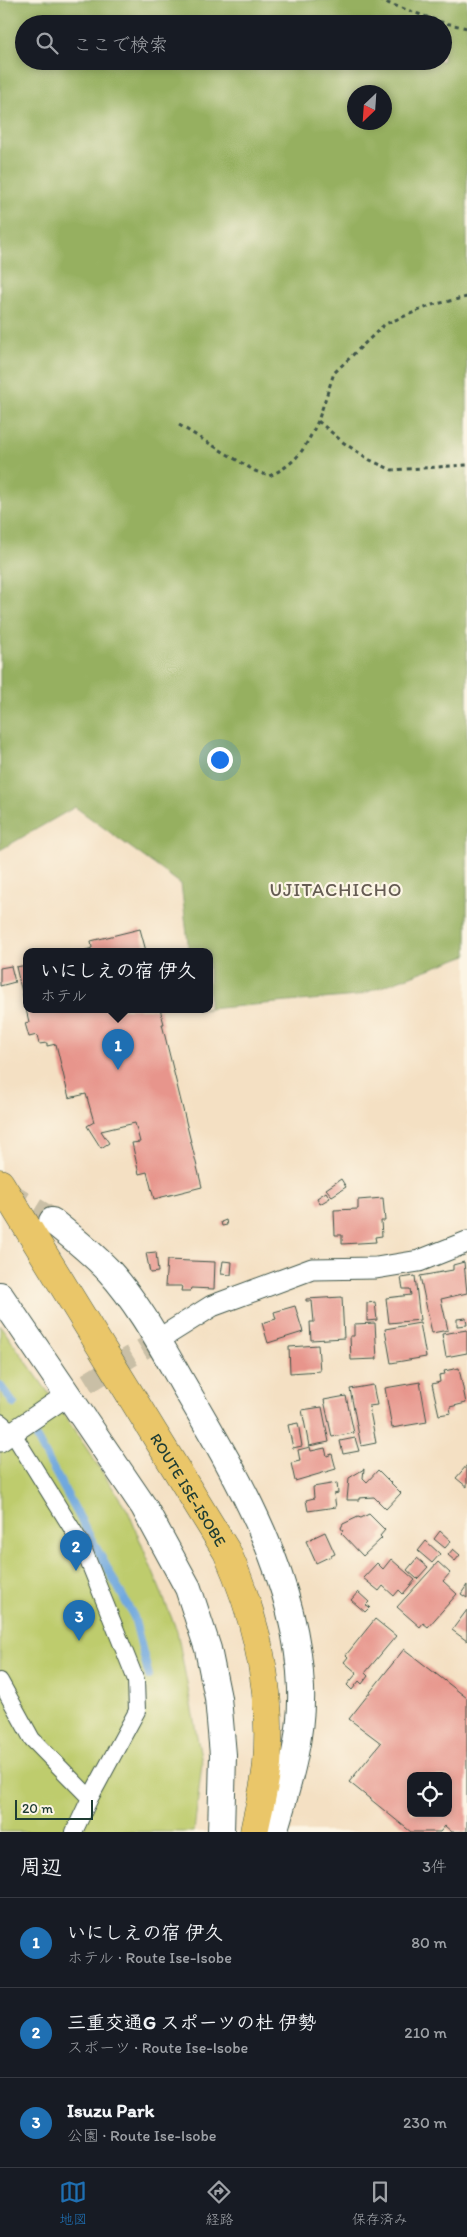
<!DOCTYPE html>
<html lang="ja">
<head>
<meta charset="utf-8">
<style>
  body { margin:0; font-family:Itim,"Klee One",sans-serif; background:#242831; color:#f1f3f6 }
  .controls { position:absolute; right:15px; bottom:15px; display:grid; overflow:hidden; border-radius:10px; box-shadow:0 2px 8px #0003 }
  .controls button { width:45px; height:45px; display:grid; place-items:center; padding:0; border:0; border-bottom:1px solid #363941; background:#171b24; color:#f1f3f6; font:25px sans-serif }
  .compass { position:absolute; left:347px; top:85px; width:45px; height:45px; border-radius:50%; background:#171b24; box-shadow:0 2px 8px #0003; rotate:205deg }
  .scale { position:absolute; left:15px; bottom:12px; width:78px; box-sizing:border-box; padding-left:5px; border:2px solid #1f3d34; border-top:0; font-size:14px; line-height:18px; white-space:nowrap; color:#1f3d34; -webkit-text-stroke:4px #fcf5e5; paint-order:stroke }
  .you { position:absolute; left:219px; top:759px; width:18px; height:18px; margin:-12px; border:4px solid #fff; border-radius:50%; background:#1a73e8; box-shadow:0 0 0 8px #1a73e833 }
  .badge { display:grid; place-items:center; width:32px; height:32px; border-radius:50%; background:#1f6fb2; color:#fff; font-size:16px; font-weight:700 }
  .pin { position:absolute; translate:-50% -41px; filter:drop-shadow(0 1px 2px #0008) }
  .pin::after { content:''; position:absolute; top:26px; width:18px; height:15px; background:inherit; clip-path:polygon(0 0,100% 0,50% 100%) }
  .popup { position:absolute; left:23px; top:948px; width:190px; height:65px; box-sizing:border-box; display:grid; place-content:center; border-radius:10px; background:#171b24; filter:drop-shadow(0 1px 4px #0005); font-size:16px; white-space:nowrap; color:#9ea1a6 }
  .popup b { font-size:19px; color:#f1f3f6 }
  .popup::after { content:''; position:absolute; left:50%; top:100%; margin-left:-10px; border:10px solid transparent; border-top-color:#171b24 }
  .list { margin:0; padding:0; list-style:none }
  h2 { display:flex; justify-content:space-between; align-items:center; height:65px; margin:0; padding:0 20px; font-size:21px }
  h2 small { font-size:16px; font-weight:400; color:#9ea1a6 }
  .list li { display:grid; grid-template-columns:32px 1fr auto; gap:15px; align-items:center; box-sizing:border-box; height:90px; padding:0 20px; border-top:1px solid #363941 }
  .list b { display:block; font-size:19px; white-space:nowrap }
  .list p { margin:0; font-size:16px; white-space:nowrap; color:#9ea1a6 }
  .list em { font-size:16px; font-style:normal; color:#9ea1a6 }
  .icon { flex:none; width:28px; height:28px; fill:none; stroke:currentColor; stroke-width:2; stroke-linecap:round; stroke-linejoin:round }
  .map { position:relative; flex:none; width:467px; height:1832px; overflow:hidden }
  .search { position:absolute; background:#171b24; box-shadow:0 2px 8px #0003; left:15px; right:15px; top:15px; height:55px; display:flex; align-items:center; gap:12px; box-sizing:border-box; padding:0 18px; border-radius:28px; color:#9ea1a6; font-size:19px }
  .sheet { height:335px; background:#171b24 }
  nav { display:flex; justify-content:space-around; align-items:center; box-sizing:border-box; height:70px; border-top:1px solid #363941; background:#171b24; font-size:14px; color:#9ea1a6 }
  nav a { display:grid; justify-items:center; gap:2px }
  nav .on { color:#1f6fb2 }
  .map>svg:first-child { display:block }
</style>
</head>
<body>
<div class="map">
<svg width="467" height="1832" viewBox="0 0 467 1832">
  <rect width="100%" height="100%" fill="#fcf5e5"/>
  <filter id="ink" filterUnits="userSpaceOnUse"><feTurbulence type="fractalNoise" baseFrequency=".02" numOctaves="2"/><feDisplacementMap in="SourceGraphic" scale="10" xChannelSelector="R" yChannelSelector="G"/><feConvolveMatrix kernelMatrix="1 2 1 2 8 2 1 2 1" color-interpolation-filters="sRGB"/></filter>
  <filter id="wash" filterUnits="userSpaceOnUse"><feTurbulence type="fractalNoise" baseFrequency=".0096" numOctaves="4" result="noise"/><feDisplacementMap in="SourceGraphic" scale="20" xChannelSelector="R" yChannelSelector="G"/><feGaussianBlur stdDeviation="1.12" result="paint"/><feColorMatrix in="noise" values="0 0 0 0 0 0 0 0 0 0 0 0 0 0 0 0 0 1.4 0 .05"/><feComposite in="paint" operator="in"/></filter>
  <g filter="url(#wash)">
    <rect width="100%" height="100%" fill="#f4e0c3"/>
    <path fill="#becc6d" stroke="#6e8450" d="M0,1325l63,88 65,98 49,120 25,132 -8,69h-194z"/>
    <path fill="#96b060" stroke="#5a764a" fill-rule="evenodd" d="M0,0h467v955l-110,41 -161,14 13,-1v-58h-20l-8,-67 -106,-77 -75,43zM24,24h419v37h-419zM354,92h30v30h-30z"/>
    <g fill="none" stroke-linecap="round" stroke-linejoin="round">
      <path stroke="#6fa8de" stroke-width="8" d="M0,1385l14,19
        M37,1439l97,178 15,59"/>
    </g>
    <g id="blocks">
      <path fill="#e7958c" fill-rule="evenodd" d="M140,929l6,22h-63l9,-3 -1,-7z
        M27,965v44h-1l-10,-42z
        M11,966l4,16 -15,4v-18z
        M26,1009h134l4,15h-2l40,163 -48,12 -7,-27 -8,2 -7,-31 8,-1 -5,-19 -34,8 8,12 -8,5 -14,-22 7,-4 -8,-28 -17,4 -13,-54 -9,2v-3l-8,1 -2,-9 -8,2 -4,-14 4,-1z
        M341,1179l5,8 -14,9 -6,-7z
        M326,1192l4,6 -10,6 -3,-6z
        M383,1198l2,23h-4l1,15 -7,1 1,5 -34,2v-9h-7l-1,-25 24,-1v-9z
        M226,1220l1,5 -5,1 -1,-4z
        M156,1252l2,20 -8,1 -4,-20z
        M167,1260l48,2 -1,27 -23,-1 -1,3h-9l1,-5h-17z
        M223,1261l9,1 -1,13 -10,-1z
        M464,1262l3,31 -26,6 7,31 -16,3 -12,-57 33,-6v-5z
        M415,1276l5,44 -31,3 -3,-25 25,-3 -1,-6h-7l-2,-11z
        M342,1297l2,41 -33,2 -1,-18h4l-2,-21h-6v-2z
        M375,1302l2,18 -10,1v-18z
        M295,1306l8,26 -35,11 -6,-20 14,-4 -2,-7z
        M466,1318l1,7 -10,1v-7z
        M375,1323l2,36 -26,1 -1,-24h4v-12z
        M420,1323l6,34 -35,6 -6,-34z
        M467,1330v23l-21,4 -4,-23z
        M318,1345l2,26 -30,2 -1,-26z
        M459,1368l7,35 -16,4 1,6 -12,2 -7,-31 8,-2 -1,-7 6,-1 -1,-3z
        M420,1382l7,40 -35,6 -7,-40z
        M373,1385l4,20 -8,1 7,37 -15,3 -11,-57z
        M346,1396l8,37 -22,4 -8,-37z
        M322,1407l7,35 -20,4 -7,-36z
        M298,1423l4,23 -9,2 -5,-23z
        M355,1438l4,13 -16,3 -3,-13z
        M310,1447l1,4 14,-3 2,8 5,-2 4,15 -41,12 -4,-18 9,-2 -2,-11z
        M467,1465v22l-11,-9z
        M364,1469l-1,9 4,4 11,-12 23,23 -15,16 -12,-12 -15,1v2h-12l2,-22z
        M337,1483l1,10 -4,1 2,13 -28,4 -2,-11 8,-2 -1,-11z
        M369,1514l16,16 -5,6 2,2 -19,18 -22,-23 2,-2 -2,-3 2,-4 15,-7 3,1z
        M440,1531l11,10 -6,7 -11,-9z
        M325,1532l10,22 -19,9 -10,-22z
        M426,1541l14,13 -8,9 -14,-12z
        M453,1549l7,6 -5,6 -7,-6z
        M417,1558l11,9 -11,12 -10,-9z
        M391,1559l24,21 -12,14 -4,-4 -5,6 -11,-10 -4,5 -16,-13 14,-15 6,6z
        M438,1562l12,11 -7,8 14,13 -29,33 -5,-4 -3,4 -23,-20z
        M467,1585v13l-6,-4z
        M358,1592l11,10 -3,3 4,2 -5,5 -14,-12z
        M467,1610v31l-15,-11z
        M375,1619l21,17 -31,37 3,3 -6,8 -3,-3 -7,9 -5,-5 10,-12 -13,-11 4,-5 -2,-2z
        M404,1649l63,49v134h-15l-7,-6 -5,6h-29l-62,-50 32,-39 -32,-24zM411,1776h37v37h-37z"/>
    </g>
  </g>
  <g filter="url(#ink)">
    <use href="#blocks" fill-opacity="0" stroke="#3f5549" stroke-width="1"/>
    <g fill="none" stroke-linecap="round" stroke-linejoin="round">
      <path stroke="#c9bfa6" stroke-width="21" stroke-dasharray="21 11" stroke-linecap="butt" d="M60,1400l109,-67"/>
      <path stroke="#c9bfa6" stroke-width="26" stroke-dasharray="26 13" stroke-linecap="butt" d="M1,1190l51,31"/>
      <g stroke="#3f5549" stroke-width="18">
        <path id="pedestrian" d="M0,1422l12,10 69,111 55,137 1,31 -47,87 -16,34
          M0,1681l32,58 58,59"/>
      </g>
      <g stroke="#3f5549" stroke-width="23">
        <path id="minor" d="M169,1333l43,-27 100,-37 64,-1 43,-7 48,-19
          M0,1441l60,-41"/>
      </g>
      <g stroke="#3f5549" stroke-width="28">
        <path id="tertiary" d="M52,1221c20,16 39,31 57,50 30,33 52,75 74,113 55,94 114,192 118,304 2,49 -13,97 -27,144
          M0,1295l144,212 44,81 20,61 10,49 5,57 -2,77"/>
      </g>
      <g stroke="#3f5549" stroke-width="29">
        <g id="primary">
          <path id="s1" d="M0,1183l227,369c30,68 46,138 40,212 -2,23 -9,46 -13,68"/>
        </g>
      </g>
      <path stroke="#3f5549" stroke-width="3" stroke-dasharray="4 4" stroke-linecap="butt" d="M379,0l62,22 26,6
        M467,297l-35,8 -47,19 -51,49 -16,48 26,22 26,17 22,10 75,-5
        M179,425l76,46 14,5c29,-13 36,-28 49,-55"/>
      <use href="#pedestrian" stroke="#fff" stroke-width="16"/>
      <use href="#minor" stroke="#fff" stroke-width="21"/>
      <use href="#tertiary" stroke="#fff" stroke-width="26"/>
      <use href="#primary" stroke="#eac669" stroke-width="28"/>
    </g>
  </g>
  <g text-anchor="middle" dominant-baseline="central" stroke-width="4.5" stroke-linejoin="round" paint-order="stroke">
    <g font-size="16" fill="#1f3d34" stroke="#fcf5e5">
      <text stroke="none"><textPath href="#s1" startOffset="360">ROUTE ISE-ISOBE</textPath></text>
    </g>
    <g font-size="19" letter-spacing="1" fill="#655c53" stroke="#fcf5e5">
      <text x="336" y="889">UJITACHICHO</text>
    </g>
  </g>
</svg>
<div class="controls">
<button><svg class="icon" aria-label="locate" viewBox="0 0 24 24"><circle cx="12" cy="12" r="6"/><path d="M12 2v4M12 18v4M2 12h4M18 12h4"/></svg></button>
</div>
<svg class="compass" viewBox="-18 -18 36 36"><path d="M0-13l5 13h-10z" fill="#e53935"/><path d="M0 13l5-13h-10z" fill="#9ea1a6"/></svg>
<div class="scale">20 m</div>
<div class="you"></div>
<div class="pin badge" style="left:118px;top:1070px">1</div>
<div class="popup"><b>いにしえの宿 伊久</b>ホテル</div>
<div class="pin badge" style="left:76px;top:1571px">2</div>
<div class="pin badge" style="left:79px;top:1641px">3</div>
<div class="search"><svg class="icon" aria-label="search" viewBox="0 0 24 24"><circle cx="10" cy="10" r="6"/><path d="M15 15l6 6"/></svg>ここで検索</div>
</div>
<section class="sheet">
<h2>周辺<small>3件</small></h2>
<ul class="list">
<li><span class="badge">1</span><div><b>いにしえの宿 伊久</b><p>ホテル · Route Ise-Isobe</p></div><em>80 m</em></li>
<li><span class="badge">2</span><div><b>三重交通G スポーツの杜 伊勢</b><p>スポーツ · Route Ise-Isobe</p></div><em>210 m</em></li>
<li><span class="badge">3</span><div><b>Isuzu Park</b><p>公園 · Route Ise-Isobe</p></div><em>230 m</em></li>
</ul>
</section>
<nav>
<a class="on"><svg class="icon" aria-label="map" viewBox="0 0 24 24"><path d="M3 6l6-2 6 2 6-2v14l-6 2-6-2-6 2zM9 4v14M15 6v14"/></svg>地図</a>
<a><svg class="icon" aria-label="directions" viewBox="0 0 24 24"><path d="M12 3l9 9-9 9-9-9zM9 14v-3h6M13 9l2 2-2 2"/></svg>経路</a>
<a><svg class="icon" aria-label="saved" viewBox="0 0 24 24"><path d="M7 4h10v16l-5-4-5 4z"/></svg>保存済み</a>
</nav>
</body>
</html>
